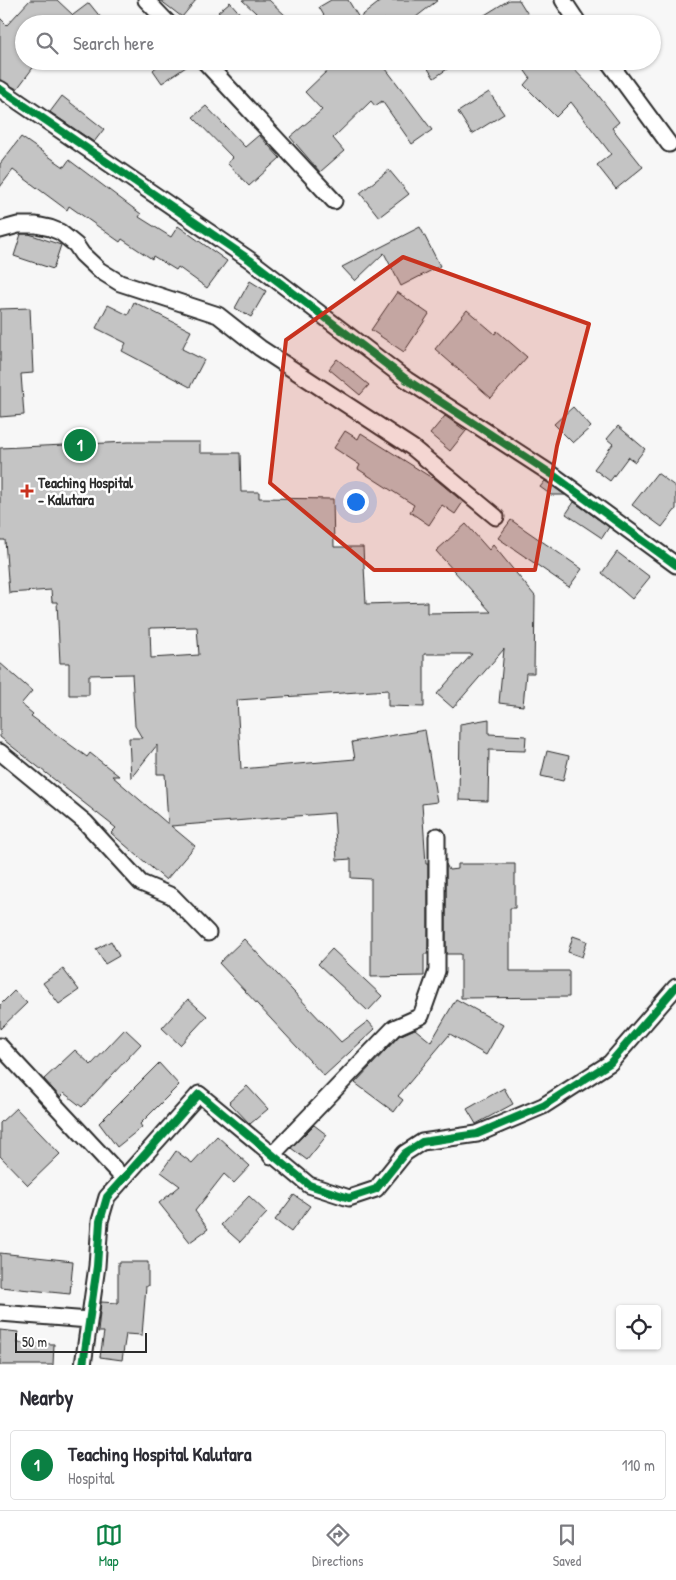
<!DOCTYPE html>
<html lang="en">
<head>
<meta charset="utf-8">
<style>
  body { margin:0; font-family:"Patrick Hand",sans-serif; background:#f2f2f3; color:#2b2b33 }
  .controls { position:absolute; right:15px; bottom:15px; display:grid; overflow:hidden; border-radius:5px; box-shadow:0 1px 4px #0004 }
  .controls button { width:45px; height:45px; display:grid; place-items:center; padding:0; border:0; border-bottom:1px solid #e1e1e2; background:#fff; color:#2b2b33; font:25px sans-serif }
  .scale { position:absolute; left:15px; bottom:12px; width:132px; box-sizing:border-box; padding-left:5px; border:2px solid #2b2b2b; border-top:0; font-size:14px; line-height:18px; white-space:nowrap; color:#2b2b2b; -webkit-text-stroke:4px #fff; paint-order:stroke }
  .you { position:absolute; left:355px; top:501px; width:18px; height:18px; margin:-12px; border:4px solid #fff; border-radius:50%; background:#1a73e8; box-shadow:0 0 0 8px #1a73e833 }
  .badge { display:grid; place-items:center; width:32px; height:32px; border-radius:50%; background:#0b8043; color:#fff; font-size:16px; font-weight:700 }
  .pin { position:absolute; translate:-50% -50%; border:2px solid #fff; box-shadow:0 1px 5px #0006 }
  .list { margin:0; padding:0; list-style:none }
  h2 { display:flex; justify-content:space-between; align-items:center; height:65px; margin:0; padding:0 20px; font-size:21px }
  h2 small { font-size:16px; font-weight:400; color:#7c7c81 }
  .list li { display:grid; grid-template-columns:32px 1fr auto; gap:15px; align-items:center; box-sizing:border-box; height:70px; margin:0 10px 10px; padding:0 10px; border:1px solid #e1e1e2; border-radius:5px }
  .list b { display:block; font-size:19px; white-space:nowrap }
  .list p { margin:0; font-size:16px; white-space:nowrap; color:#7c7c81 }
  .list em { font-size:16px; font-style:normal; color:#7c7c81 }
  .icon { flex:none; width:28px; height:28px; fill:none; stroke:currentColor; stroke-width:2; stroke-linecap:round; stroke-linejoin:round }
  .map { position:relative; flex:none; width:676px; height:1365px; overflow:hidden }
  .search { position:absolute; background:#fff; box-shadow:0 1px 4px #0004; left:15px; right:15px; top:15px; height:55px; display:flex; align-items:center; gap:12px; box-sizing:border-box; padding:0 18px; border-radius:28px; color:#7c7c81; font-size:19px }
  .sheet { height:145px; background:#fff }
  nav { display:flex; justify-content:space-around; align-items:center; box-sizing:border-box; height:70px; border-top:1px solid #e1e1e2; background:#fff; font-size:14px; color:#7c7c81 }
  nav a { display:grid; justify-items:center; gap:2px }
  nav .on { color:#0b8043 }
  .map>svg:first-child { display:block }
</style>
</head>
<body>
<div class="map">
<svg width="676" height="1365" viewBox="0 0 676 1365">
  <rect width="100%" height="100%" fill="#f7f7f7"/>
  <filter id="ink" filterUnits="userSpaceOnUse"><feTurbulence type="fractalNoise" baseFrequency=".02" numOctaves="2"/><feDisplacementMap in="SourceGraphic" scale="10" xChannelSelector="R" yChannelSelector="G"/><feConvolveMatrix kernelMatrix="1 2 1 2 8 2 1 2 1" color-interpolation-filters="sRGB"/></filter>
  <g filter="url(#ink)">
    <path fill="#c4c4c4" stroke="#2b2b2b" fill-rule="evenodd" d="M30,0h27l16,15 16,-12 17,21h-82v37h14l-21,28 -17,-9v-62l7,7z
      M160,0h36l-14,17z
      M242,0h27l18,17 -7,7h-12z
      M331,0h17l11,18 23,-18h56l-31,24h-18l-4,-5 -8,5h-48l-10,-17z
      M509,0h10l10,16 -14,8h-45z
      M230,2l13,15 -8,7h-7l-10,-12z
      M163,61h32l-33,22 -9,-13z
      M341,61h39l52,69 -20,14 -30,-43 -7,5 -4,-5 -38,37 11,13 -24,21 -30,-35 32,-27 -17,-18 24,-23z
      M423,61h36l-25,17z
      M518,61h48l29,30 24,31 -7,6 31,39 -27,22 -19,-24 14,-11 -40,-52 -15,15 -32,-32 6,-7z
      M489,92l15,22 -32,20 -14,-22z
      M62,96l42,33 -10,13 -44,-30z
      M206,106l39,41 14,-12 21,23 -31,28 -22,-23 6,-5 -40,-41z
      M21,137l43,30 5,-7 72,54 -2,3 32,20 7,-11 49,35 -20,27 -29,-21 -2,3 -23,-14 -1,3 -30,-20 -2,3 -51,-36 -2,4 -54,-40 -13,17v-23z
      M389,170l20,24 -30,23 -19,-24z
      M420,227l20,39 -39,20 -17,-33 -29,28 -13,-14z
      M21,234h8l32,11 -8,24 -39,-13z
      M250,281l16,10 -15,26 -16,-9z
      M397,292l32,22 -25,38 -33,-22z
      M134,302l57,29 -9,18 22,11 -14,27 -68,-36 4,-8 -30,-15 12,-23 20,10z
      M30,308l3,65 -12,1 3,41 -24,2v-108z
      M467,310l28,24 2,-3 30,26 -36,41 -56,-49z
      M337,359l32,26 -9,10 -31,-26z
      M573,407l18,20 -18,16 -19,-19z
      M445,416l21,15 -16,20 -20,-17z
      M618,426l27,23 -10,13 -7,-5 -18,24 -16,-12 19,-25 -6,-5z
      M345,431l13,8 3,-6 71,45 1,-1 30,25 -8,12 -13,-9 -13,20 -19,-13 4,-7 -56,-36 2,-4 -26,-17z
      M128,442h72v11h40l1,39h18v6l74,1 1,48h29l3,57 61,-2v11l64,-1 -55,-61 30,-27 23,26 4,-5 42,51 -1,77h-8l-3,33 -24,-3 5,-54 -51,59 -16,-14 35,-40h-48v53l-36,-1v-16l-151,10 4,69 114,-10 -3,-17 73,-12 12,72 -15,2 4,60h2v90h-4v22l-53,1v-98l-20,-1v-19l-14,1 -3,-47 -163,13 24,20 -29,34 -55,-47 5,-5 -116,-91v-74l32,28 -11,13 12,10 -2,2 56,41 3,-4 29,23h-7l56,48 -3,-50h-8v-29l-26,33 -2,-40h13l-7,-12 -3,-52 -43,1v20h-20v-32h-9l-3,-61h-5l-1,-12 -42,3 -4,-53h-5v-92zM197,627l2,28 -48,3 -1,-30z
      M657,473l19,14v22l-14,18 -30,-22z
      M545,481l3,2 17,12h-14l-11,-8z
      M574,502l35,25 -7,11 -36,-24z
      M511,520l71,49 -13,18 -71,-49z
      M617,552l33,25 -18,22 -30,-26z
      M489,719v15l37,2 -1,15 -36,-1 -1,51 -29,-1 1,-76z
      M547,751l22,5 -6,25 -22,-5z
      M446,864l3,6 9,-1v-5h57v44h-5v63h59v26l-108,1v-44h-15z
      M573,936l14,5 -5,16 -14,-5z
      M244,939l97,103 27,-21 7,8 -51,47 -105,-113z
      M111,941l8,15 -14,8 -9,-15z
      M332,949l50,47 -14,15 -50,-47z
      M63,969l16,21 -20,14 -16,-21z
      M14,991l13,12 -27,26v-24z
      M188,999l19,17 -27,29 -18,-17z
      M456,999l47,26 -17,30 -36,-21 -52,62 5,4 -9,12 -39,-29 44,-47 16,-7 16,13z
      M125,1029l16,15 -59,63 -18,-14 -4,4 -16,-18 31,-29 16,15z
      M159,1063l20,22 -39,39 2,3 -25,20 -18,-24z
      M247,1086l21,23 -18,15 -21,-22z
      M504,1088l9,16 -37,20 -9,-15z
      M16,1108l44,46 -32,31 -28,-29v-33z
      M314,1125l13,10 -20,25 -16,-12z
      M217,1136l33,30 -16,17 -10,-9 -29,37 13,18 -18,13 -31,-39 21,-17 -19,-14 15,-21 16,12z
      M294,1195l16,11 -19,26 -16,-12z
      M249,1196l18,17 -27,29 -19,-17z
      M0,1253l73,8 -3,33 -70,-7z
      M118,1262h30v24h-2l-4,49 -16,-1 -4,26 -22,-3 4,-25h-6l3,-30 17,1z
      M0,1330l18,2 -1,11 37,1 -1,21h-53z"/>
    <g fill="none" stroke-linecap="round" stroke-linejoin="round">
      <g stroke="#2b2b2b" stroke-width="19">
        <path id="minor" d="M146,0l23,24
          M563,0l16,24
          M204,61l130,140
          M608,61l61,83
          M0,89l250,171 157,120 146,95 123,90
          M0,230l18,-5h18l14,3 10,4 16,13 6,9 17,16 21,13 98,32 42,33 153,100 83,69
          M0,752l85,70 56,61 31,13 36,37
          M0,1046l123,132
          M271,1156l123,-128 27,-12 16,-45v-135
          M0,1313l89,7
          M83,1365l14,-99 3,-45 7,-24 92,-103 110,91 40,13 27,-9 29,-36 17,-11 55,-8 66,-28 67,-43 66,-76"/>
      </g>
      <use href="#minor" stroke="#fff" stroke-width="15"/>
      <g stroke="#fff" stroke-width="11">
        <path id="cycleway" d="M0,89l250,171 157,120 146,95 123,90
          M83,1365l14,-99 3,-45 7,-24 92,-103 110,91 40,13 27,-9 29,-36 17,-11 55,-8 66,-28 67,-43 66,-76"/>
      </g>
      <use href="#cycleway" stroke="#00873e" stroke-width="8"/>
    </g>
  </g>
  <path fill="#c8321e" fill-opacity="0.2" stroke="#c8321e" stroke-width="4" stroke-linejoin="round" d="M403,257l186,67 -32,122 -22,124h-161l-104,-87 16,-143z"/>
  <path fill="#c8321e" stroke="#fff" stroke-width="2" d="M24.5 483.5h5v5h5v5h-5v5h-5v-5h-5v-5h5z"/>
  <g text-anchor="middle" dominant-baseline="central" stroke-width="5" stroke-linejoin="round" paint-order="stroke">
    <g font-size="15" font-weight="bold" fill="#2b2b2b" stroke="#fff" text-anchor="start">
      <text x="38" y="482">Teaching Hospital<tspan x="38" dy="17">- Kalutara</tspan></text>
    </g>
  </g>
</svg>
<div class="controls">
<button><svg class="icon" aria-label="locate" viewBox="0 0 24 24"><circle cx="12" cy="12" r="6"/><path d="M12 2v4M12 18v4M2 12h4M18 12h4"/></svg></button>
</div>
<div class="scale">50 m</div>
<div class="you"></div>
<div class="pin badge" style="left:80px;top:445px">1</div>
<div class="search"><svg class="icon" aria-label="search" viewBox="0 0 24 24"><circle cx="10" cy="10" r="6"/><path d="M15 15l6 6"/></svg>Search here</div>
</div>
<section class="sheet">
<h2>Nearby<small></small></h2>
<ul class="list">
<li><span class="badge">1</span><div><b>Teaching Hospital Kalutara</b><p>Hospital</p></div><em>110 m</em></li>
</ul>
</section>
<nav>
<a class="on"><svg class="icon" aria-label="map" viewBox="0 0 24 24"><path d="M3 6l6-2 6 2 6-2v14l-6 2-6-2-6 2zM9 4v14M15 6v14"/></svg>Map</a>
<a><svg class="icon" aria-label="directions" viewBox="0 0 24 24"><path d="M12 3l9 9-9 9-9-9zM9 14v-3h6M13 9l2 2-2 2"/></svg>Directions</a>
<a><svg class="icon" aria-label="saved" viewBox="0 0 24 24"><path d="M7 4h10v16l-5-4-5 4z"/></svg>Saved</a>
</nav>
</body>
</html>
